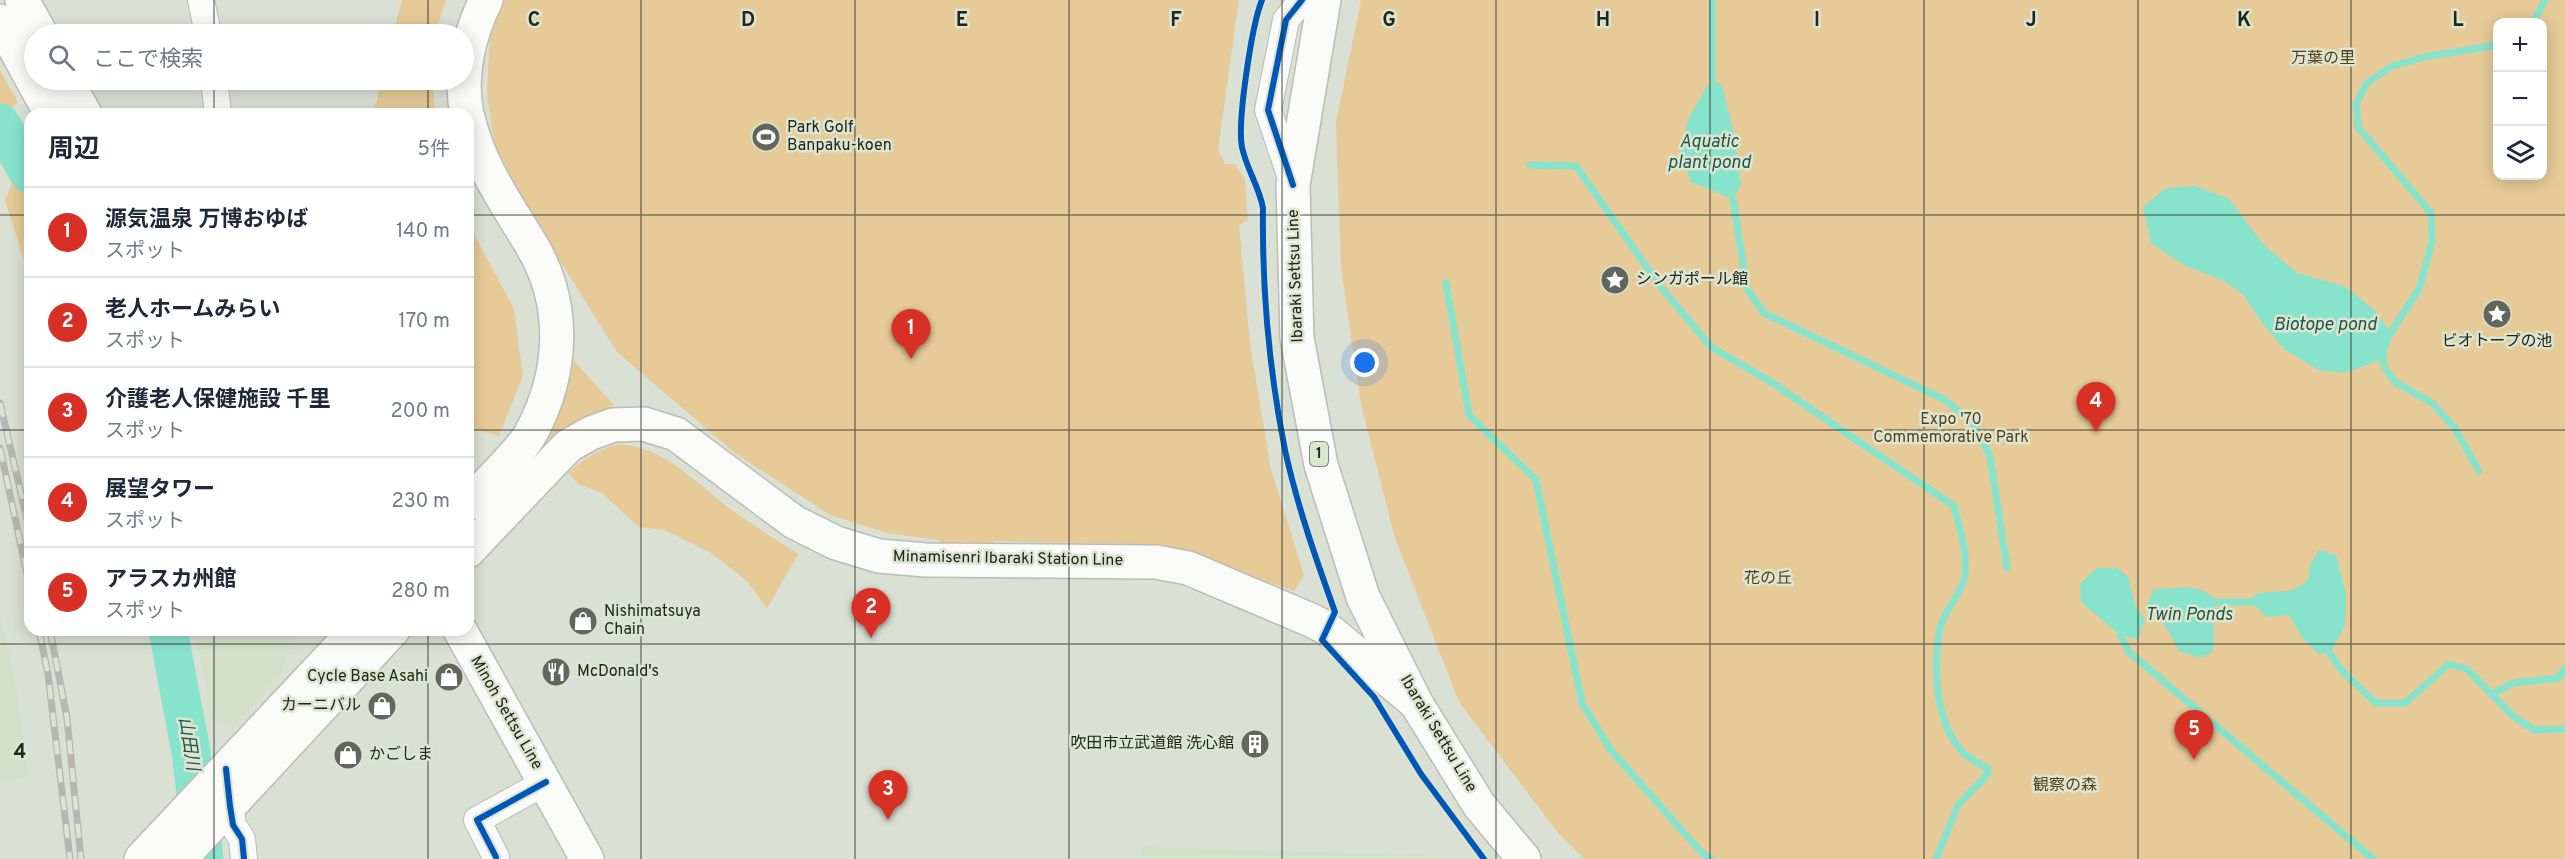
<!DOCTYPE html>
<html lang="ja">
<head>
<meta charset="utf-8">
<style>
  body { margin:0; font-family:Overpass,"Noto Sans JP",sans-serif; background:#f6f6f7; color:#1f2937 }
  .controls { position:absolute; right:18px; top:18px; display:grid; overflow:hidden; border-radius:12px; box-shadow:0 3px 15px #0003 }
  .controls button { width:54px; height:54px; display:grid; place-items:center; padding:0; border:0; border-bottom:2px solid #e0e1e3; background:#fff; color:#1f2937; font:30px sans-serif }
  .you { position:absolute; left:1365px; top:363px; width:21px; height:21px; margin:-15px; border:4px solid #fff; border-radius:50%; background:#1a73e8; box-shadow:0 0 0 9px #1a73e833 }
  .badge { display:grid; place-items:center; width:39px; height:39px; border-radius:50%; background:#d93025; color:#fff; font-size:20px; font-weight:700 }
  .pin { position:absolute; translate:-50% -50px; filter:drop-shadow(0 2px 3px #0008) }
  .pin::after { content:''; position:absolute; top:32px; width:21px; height:18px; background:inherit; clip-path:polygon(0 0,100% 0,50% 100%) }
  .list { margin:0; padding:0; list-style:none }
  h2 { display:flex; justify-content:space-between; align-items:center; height:78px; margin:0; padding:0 24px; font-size:26px }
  h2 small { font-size:20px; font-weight:400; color:#747a83 }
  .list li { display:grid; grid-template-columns:39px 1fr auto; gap:18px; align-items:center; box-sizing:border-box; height:90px; padding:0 24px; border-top:2px solid #e0e1e3 }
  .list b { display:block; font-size:22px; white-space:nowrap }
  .list p { margin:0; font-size:20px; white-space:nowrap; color:#747a83 }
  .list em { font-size:20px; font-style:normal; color:#747a83 }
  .icon { flex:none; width:33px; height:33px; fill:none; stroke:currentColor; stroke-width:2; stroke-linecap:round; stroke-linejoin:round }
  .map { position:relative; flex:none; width:2565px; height:859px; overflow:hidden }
  .search { position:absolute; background:#fff; box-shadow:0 3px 15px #0003; left:24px; top:24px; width:450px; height:66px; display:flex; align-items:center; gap:15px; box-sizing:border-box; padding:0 21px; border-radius:33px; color:#747a83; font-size:22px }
  .panel { position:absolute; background:#fff; box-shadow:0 3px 15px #0003; left:24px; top:108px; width:450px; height:528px; border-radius:18px }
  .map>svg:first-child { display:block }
</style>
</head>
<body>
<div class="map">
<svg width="2565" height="859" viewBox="0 0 2565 859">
  <rect width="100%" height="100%" fill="#dbe0d4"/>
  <path fill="#d6dfca" d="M0,617l14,58 15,101 -29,7z
    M196,630h97l-11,43 -50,54 -21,-8z
    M1141,847l303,9v3h-304z"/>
  <path fill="#e6ca98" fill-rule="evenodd" d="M402,0h44l-11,34h-42z
    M504,0h735l-21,149 7,15h10l10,16 3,40 -9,5 11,119 21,125 33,106 -10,16 -119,-41 -43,-6 -138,-3 -2,2 -48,1 -6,-4 -51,-7 -57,-18 -94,-61 -119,-102 -90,-144 -33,-65 -7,-51 3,-60z
    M1361,0h1204v859h-980l-27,-26 -99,-131 -64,-164 -34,-133 -20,-138 -5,-144zM2498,22h44v154h-44z
    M0,70l18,32 -15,15 27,67v95l-25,-79 7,-16 -12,-22z
    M382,80h50l3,34h-65l6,-11z
    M468,223l46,86 9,67 -24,60 -31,-9z
    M574,361l39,43 -4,7 -57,29 -7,-7 24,-67z
    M618,444c51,4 78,41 118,69 20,14 41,27 62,41l-31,55 -20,-28 -36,-28 -46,-23 -26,-3 -37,-34 -24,-9 -10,-11c16,-15 30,-23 50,-29z"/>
  <path fill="#88e3cc" d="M1712,78l10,8 12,48 7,50 -8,15 -42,-17 -11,-29 9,-36z
    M2196,186l33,13 35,46 33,28 47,13 28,22 18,23v13l-7,15 -38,14 -26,-3 -34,-20 -22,-26 -21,-31 -18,-12 -40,-16 -33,-22 -8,-36 23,-19z
    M2319,550l17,5 10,39 -1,31 -15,29 -13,-1 -15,-16 -13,-22 -22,2 -16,-15 3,-7c24,-8 31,4 54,-15l2,-15z
    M2097,568h20l11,9 7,28 10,15 -7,19 -18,-4 -39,-33 -1,-18z
    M2154,589c18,-1 53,-7 61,13l-2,50 -14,6 -20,-7 -13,-24 -19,-22z"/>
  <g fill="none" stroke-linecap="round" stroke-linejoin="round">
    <path stroke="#88e3cc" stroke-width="7" d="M2534,22l11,-22
      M1712,78v-78
      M1530,165l46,1 84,120 51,61 57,33 186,126c6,23 15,49 10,73 -4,17 -20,32 -24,49 -7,37 -5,90 19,120 8,10 19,15 30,21l-3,7 -28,29 -22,54
      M1733,199l14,90 17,24 181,87 28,23 17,33 17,112
      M1446,283l23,132 67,65 46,223 28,46 90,102 11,8
      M2387,339l33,-52 12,-46 -1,-28 -73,-86 -2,-23 11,-21 23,-16 34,-10 74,-12
      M2383,352l1,15 11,15 37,21 22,24 25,44
      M2215,602h36
      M2120,635l9,17 244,207
      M2330,654l14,19 32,30h29l44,-39 18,5 47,48 20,13 31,-1
      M2491,694l23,-11 44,-5 7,-9"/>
    <path stroke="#88e3cc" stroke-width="39" d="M0,123l30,51
      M168,630l23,122 13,107"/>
    <g stroke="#b9bdb4" stroke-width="28">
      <path id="minor" d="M201,0l7,34
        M214,80l4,34
        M1293,184l-25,-74 18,-90 16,-20
        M228,790l5,35 9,14 2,20
        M496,857l-19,-37 69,-38"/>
    </g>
    <g stroke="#b9bdb4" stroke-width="36">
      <path id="secondary" d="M22,0l19,34
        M0,21l51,93
        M66,80l19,34
        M467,114c-8,-38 2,-80 19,-114
        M468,117c11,49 39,87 64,129 35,59 31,128 -1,187 -10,19 -47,53 -63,71
        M468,551l100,-105 23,-13 22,-8 31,-1 32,10 118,88 42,21 43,13 47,4 230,2 32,6 125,53 13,7 90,75
        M460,630l127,229
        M141,859l215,-229
        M180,859l213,-229"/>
    </g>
    <g stroke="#b9bdb4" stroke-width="36">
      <path id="primary" d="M1324,0l-31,185 4,153 24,127 42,132 53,106 63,102 45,54"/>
    </g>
    <use href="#minor" stroke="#fafaf9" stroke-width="26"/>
    <use href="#secondary" stroke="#fafaf9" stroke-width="33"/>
    <use href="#primary" stroke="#fafaf9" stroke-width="33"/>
    <g stroke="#b6b7b4" stroke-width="7">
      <path id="rail" d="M0,403l30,129
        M0,448l30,140
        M39,630l9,44 22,185
        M50,630l17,88 14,141"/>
    </g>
    <use href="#rail" stroke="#dce5cf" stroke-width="4.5" stroke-dasharray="14" stroke-linecap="butt"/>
    <g stroke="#dce5cf" stroke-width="10">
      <path id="cycleway" d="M1262,0c-10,24 -25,122 -20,147 4,21 17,39 21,61 -1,81 6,162 22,242 12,55 31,109 50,162l-13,28 52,57 47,77 63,85
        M1293,185l-25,-75 18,-90 16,-20
        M226,769l4,37 3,19 9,14 2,20
        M496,857l-19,-37 69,-38"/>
    </g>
    <use href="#cycleway" stroke="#0057b8" stroke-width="6"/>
  </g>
  <path fill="none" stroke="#22251d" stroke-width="1.5" stroke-opacity="0.55" d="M214,0v34M428,0v34M641,0v859M855,0v859M1069,0v859M1282,0v859M1496,0v859M1710,0v859M1924,0v859M2138,0v859M2351,0v859M214,80v34M428,80v34M0,215h30M468,215h2097M0,430h30M468,430h2097M214,630v229M428,630v229M0,644h2565"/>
  <defs>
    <g id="stadium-disc" transform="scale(1.5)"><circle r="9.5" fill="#63665d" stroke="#dce5cf"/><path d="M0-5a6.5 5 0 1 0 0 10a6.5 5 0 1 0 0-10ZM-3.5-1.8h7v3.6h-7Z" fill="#fff"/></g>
    <g id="sight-disc" transform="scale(1.5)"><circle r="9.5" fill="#63665d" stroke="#dce5cf"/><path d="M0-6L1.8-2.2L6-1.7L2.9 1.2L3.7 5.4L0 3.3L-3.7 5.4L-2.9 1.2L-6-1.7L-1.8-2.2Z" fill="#fff"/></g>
    <g id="shop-disc" transform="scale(1.5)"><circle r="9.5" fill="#63665d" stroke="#dce5cf"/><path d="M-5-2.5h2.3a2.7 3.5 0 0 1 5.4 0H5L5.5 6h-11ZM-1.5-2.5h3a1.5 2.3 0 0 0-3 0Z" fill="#fff"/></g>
    <g id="restaurant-disc" transform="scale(1.5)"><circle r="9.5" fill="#63665d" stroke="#dce5cf"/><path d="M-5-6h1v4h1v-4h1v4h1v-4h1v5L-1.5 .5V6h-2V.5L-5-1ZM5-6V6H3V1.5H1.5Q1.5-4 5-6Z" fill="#fff"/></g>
    <g id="building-disc" transform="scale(1.5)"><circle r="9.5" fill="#63665d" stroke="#dce5cf"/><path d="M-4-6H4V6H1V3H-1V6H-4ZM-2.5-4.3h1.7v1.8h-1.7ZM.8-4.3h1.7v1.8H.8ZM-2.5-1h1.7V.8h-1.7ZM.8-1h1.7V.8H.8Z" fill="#fff"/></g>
  </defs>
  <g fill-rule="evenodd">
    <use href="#stadium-disc" x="766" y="137"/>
    <use href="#sight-disc" x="1615" y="280"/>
    <use href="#sight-disc" x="2497" y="314"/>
    <use href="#shop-disc" x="583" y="621"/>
    <use href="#restaurant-disc" x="556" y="672"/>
    <use href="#shop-disc" x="449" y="677"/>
    <use href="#shop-disc" x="382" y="706"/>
    <use href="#building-disc" x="1255" y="744"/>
    <use href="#shop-disc" x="348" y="755"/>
  </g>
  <g text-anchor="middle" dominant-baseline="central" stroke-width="5" stroke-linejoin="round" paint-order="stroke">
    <rect fill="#dce5cf" stroke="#5a5f52" stroke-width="1.5" x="1310" y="442" width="18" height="24" rx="4.5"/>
    <g font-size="15" font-weight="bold" fill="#22251d">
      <text x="1319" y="454">1</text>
    </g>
    <g font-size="16" fill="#563f1b" stroke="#dce5cf">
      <text x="2323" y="59">万葉の里</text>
      <text x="1951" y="420">Expo '70<tspan x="1951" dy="18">Commemorative Park</tspan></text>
      <text x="1768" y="579">花の丘</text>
      <text x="2065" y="786">観察の森</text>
    </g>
    <g font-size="16" fill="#22251d" stroke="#dce5cf" text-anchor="start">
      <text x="787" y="128">Park Golf<tspan x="787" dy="18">Banpaku-koen</tspan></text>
      <text x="1636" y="280">シンガポール館</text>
      <text x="2497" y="342" text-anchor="middle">ビオトープの池</text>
      <text x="604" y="612">Nishimatsuya<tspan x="604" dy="18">Chain</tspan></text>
      <text x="577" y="672">McDonald's</text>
      <text x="428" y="677" text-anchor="end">Cycle Base Asahi</text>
      <text x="361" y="706" text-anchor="end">カーニバル</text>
      <text x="1234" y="744" text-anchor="end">吹田市立武道館 洗心館</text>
      <text x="369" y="755">かごしま</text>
    </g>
    <g font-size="16" fill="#22251d" stroke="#dce5cf">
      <text transform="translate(1296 276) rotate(-92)">Ibaraki Settsu Line</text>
      <text transform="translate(1008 559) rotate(1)">Minamisenri Ibaraki Station Line</text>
      <text transform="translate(506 713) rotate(60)">Minoh Settsu Line</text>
      <text transform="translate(1438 734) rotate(59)">Ibaraki Settsu Line</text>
    </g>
    <g font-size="18" font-style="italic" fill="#1f554a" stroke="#dce5cf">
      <text x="1709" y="142">Aquatic<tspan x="1709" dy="21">plant pond</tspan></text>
      <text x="2325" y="325">Biotope pond</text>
      <text x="2189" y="615">Twin Ponds</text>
      <text transform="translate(188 744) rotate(81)">山田川</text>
    </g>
  </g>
  <g font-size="20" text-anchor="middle" font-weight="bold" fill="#22251d" stroke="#dce5cf" stroke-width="5" stroke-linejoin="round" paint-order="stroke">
    <text x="534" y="26">C</text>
    <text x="748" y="26">D</text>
    <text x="962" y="26">E</text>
    <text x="1176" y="26">F</text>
    <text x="1389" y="26">G</text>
    <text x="1603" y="26">H</text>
    <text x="1817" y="26">I</text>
    <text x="2031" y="26">J</text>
    <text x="2244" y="26">K</text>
    <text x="2458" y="26">L</text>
    <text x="20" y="758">4</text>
  </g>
</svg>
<div class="controls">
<button>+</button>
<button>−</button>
<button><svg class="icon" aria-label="layers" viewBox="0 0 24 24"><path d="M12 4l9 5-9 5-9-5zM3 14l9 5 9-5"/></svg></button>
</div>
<div class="you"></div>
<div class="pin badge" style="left:911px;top:359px">1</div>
<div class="pin badge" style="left:871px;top:638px">2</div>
<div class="pin badge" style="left:888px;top:820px">3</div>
<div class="pin badge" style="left:2096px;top:432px">4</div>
<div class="pin badge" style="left:2194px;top:760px">5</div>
<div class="search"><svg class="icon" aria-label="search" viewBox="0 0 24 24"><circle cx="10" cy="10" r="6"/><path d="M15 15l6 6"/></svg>ここで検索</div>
<section class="panel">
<h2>周辺<small>5件</small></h2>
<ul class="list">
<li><span class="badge">1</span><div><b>源気温泉 万博おゆば</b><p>スポット</p></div><em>140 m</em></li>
<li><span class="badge">2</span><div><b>老人ホームみらい</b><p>スポット</p></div><em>170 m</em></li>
<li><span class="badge">3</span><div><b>介護老人保健施設 千里</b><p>スポット</p></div><em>200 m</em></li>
<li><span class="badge">4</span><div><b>展望タワー</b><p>スポット</p></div><em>230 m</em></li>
<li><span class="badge">5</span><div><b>アラスカ州館</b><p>スポット</p></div><em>280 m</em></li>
</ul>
</section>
</div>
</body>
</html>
